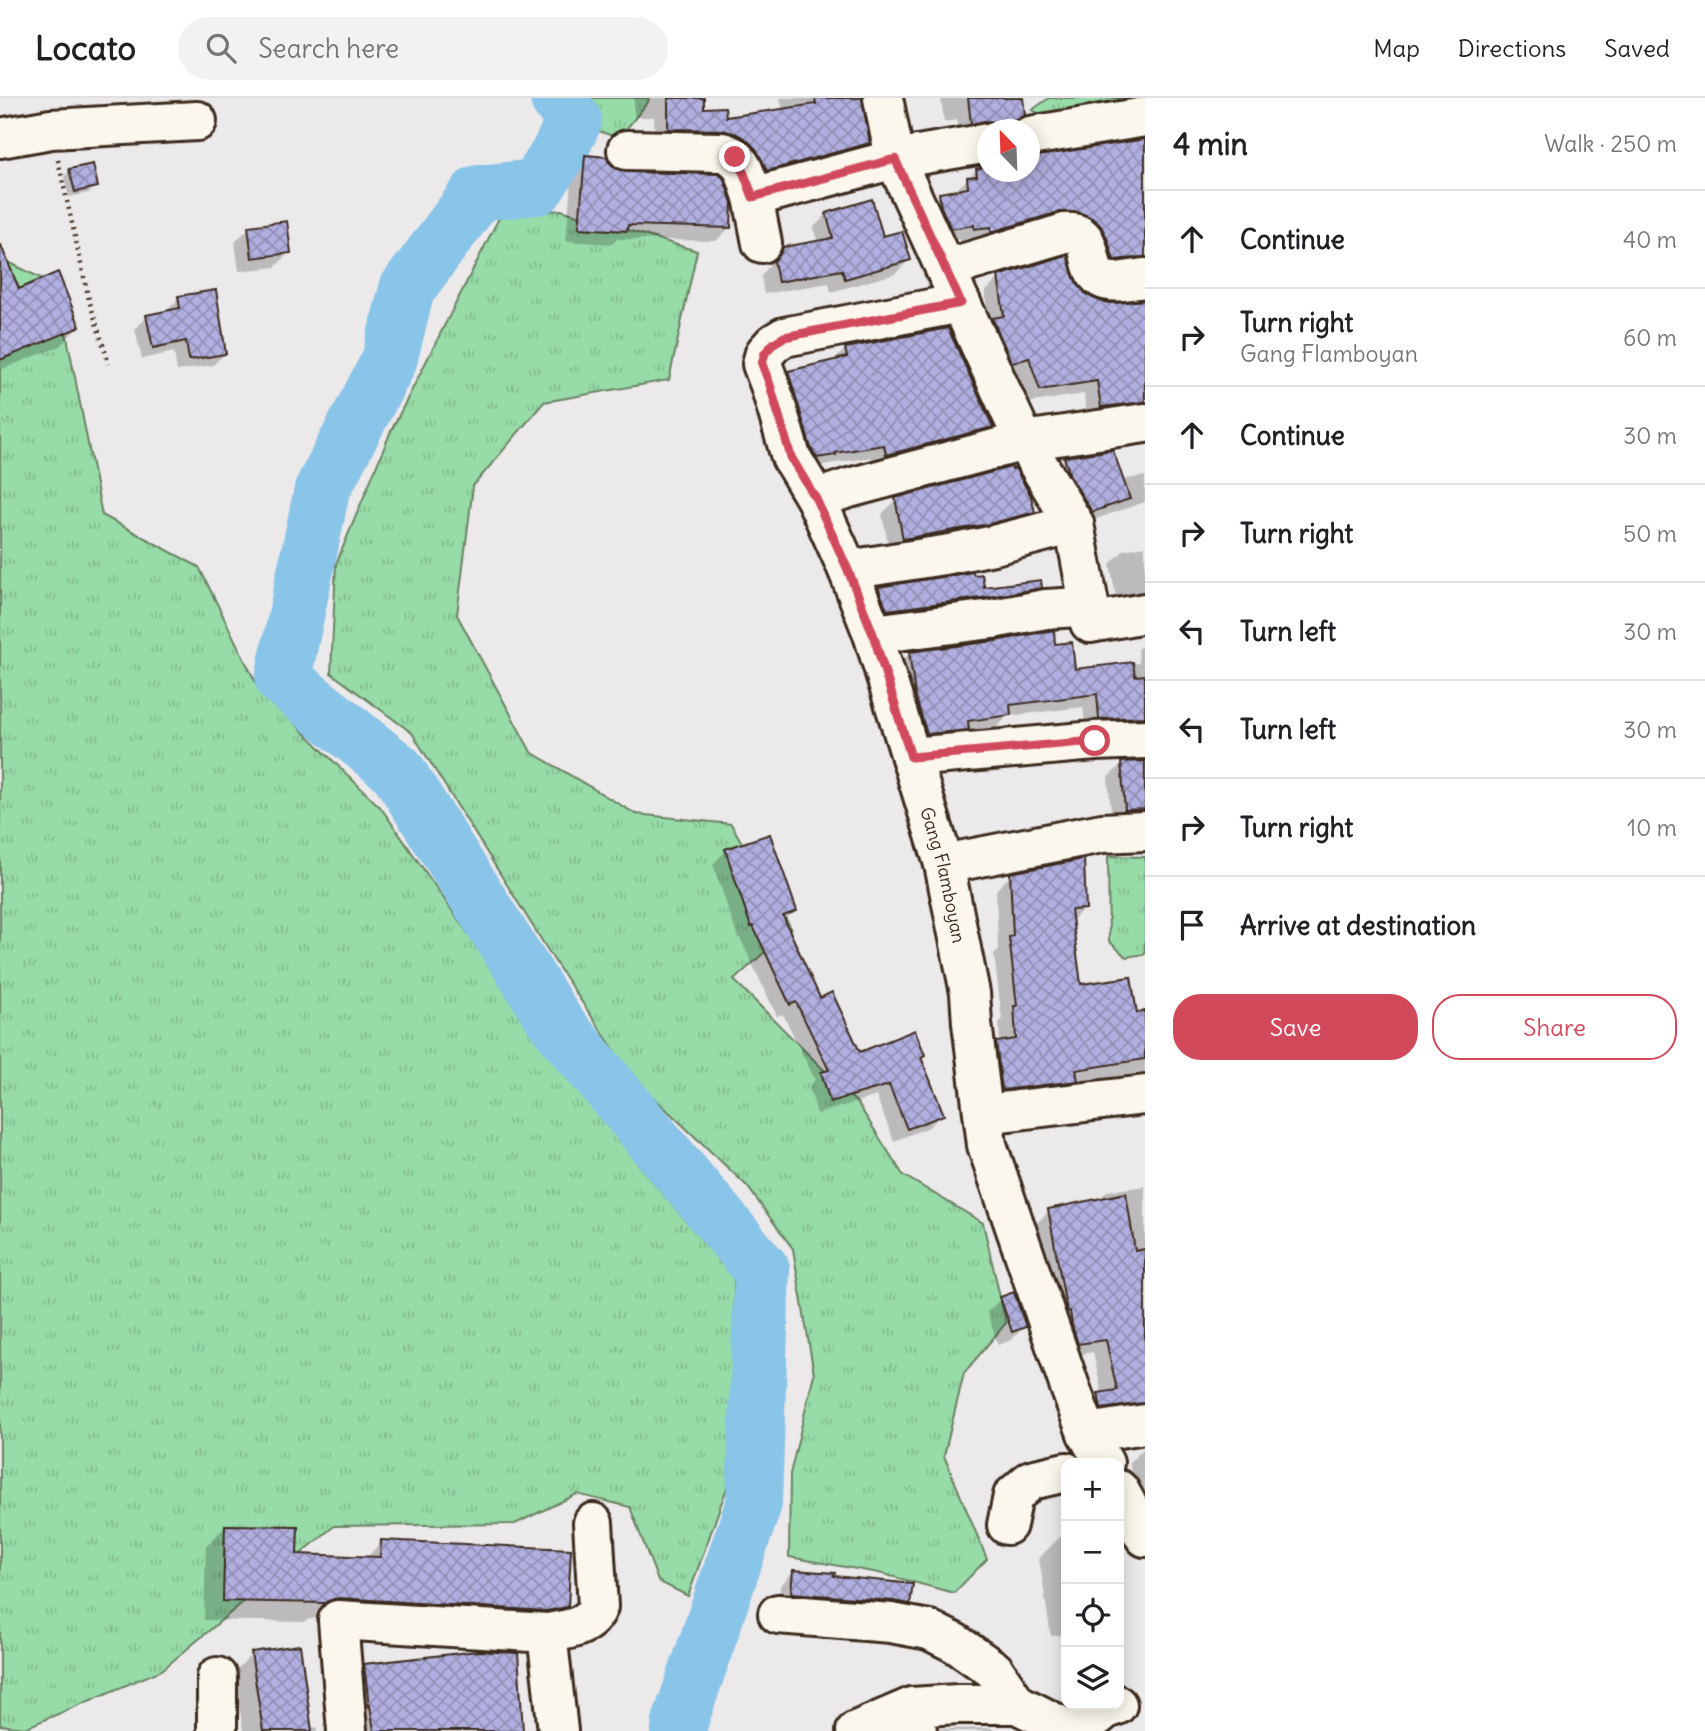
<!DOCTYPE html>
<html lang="en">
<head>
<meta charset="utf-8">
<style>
  body { margin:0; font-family:Delius,sans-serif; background:#f2f2f2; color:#202124 }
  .controls { position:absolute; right:21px; bottom:21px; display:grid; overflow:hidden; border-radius:14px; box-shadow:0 4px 18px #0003 }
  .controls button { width:63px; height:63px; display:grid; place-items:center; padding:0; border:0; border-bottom:2px solid #e0e0e0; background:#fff; color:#202124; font:35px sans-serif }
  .compass { position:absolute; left:977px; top:21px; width:63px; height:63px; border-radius:50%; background:#fff; box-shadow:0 4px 18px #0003; rotate:337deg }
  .stop { position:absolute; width:21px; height:21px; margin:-16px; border:5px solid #d1495b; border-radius:50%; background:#fff }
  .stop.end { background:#d1495b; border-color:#fff; box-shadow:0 2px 7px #0008 }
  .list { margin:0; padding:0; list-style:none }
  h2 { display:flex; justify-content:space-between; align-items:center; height:91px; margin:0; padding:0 28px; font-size:30px }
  h2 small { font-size:23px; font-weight:400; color:#757577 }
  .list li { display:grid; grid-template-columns:46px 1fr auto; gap:21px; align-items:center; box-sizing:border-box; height:98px; padding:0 28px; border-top:2px solid #e0e0e0 }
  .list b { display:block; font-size:26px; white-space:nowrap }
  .list p { margin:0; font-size:23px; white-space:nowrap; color:#757577 }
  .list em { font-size:23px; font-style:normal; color:#757577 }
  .actions { display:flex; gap:14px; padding:21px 28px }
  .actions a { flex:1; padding:16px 0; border:2px solid #d1495b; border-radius:28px; text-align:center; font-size:24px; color:#d1495b }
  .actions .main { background:#d1495b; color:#fff }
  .icon { flex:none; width:38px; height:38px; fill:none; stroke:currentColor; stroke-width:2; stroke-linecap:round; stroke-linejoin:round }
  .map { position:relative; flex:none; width:1145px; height:1633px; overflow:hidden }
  header { display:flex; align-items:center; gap:42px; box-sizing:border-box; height:98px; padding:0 35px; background:#fff; border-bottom:2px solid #e0e0e0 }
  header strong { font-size:33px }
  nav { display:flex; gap:38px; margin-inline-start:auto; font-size:24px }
  .search { width:490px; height:63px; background:#f2f2f2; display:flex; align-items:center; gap:18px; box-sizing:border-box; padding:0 24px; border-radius:38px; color:#757577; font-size:26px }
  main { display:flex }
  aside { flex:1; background:#fff }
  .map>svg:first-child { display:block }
</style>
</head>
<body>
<header>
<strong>Locato</strong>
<div class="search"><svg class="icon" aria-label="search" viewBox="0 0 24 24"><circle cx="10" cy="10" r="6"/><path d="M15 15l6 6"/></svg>Search here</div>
<nav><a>Map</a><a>Directions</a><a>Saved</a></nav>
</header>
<main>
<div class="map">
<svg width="1145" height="1633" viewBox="0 0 1145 1633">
  <defs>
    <pattern id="park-tufts" width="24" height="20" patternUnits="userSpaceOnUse" patternTransform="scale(1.75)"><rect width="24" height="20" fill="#97dba8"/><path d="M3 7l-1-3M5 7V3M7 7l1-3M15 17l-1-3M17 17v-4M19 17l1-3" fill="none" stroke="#83bc90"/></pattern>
    <pattern id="building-cross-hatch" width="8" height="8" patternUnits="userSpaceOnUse" patternTransform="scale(1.75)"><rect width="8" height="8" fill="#b1afe0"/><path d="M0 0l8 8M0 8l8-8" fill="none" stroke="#918fb5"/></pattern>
  </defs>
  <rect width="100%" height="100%" fill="#ece9ea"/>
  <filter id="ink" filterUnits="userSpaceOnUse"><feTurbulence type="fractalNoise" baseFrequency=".0143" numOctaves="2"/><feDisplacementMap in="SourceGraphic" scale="14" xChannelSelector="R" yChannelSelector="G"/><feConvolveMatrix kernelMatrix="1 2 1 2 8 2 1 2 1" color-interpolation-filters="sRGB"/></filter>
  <g filter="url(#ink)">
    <path fill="url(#park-tufts)" stroke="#698263" stroke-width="2" d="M578,0h71l-1,4 -29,36 -21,-7z
      M1049,0h96v2l-92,21 -21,-11z
      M561,112l136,41 -28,129 -125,22 -71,84 -16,129 74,137 105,62 95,10 60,104 -57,52 124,124 45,71 80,48 23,100 -42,50 -20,83 43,103 -33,34 -75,-20 -90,-16 1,-83 24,-100 -21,-125 -46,-63 -114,-108 -74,-110 -147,-235 -81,-60 5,-109 55,-133 109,-215z
      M0,160l57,28 45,229 97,52 59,120 123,121 122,176 136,181 95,113 -1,193 -45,125 -30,-15 -28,-74 -53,-13 -62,30 -181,2 -172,144 -137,58 -25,-3z
      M1108,758l37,1v97l-19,3 -17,-16z"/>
    <path fill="#0003" d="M634,0h68v12l22,9 59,-8 -3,-13h80l8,45 -14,14 -101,27 -98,-42 -1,-25h-20z
      M941,0h80l2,16 -15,16h-20l-29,5 -2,-15 -13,2z
      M1145,42v136l-45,-3 -13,-33h-110l-17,2v-3l-23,3 -11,-33 14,-14 14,-3 23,-22 53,2v-13h4z
      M586,59l28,13 116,57 -14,14 -99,-2 -5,5 -46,-3 6,-70z
      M70,72l26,16 -7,7 -20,4 -5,-20z
      M827,116l55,24 27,22 -14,14 -64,18 -2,-9 -65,11 -3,-18 8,-10 1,-3 14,-14 34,-6 -5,-15z
      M249,130l40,25 -14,14 -36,4 -4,-29z
      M0,148l18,45 60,36 -18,19 -60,24z
      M999,180l74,3 11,14 18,9 43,-2v113l-58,6 -3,-27 -58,9 -12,-32 -16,5 -13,-84z
      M179,200l46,55 -12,12 -36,6 -3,-19 -32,7 -7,-30 12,-12 21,-5 -1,-2z
      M845,251l146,77 -13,13 -105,28 -2,-10 -48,8 -2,2 -17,3 -28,-84 13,-13 43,-10z
      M1065,361l57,21 23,-4v26l-67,23 -27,-52z
      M896,402l137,11 -13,14 -130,27 -8,-38z
      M1145,448v64l-12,-5 -1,-10 -16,3 -6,-34 14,-14z
      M1040,489l-14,14 -152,22 -8,-20 13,-14h104z
      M1145,544v94l-59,-4 -3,-25 -75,9 -12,12 -32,4 -11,11 -40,4 -17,-80 14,-14 144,-7 19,25 66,-8 -1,-14z
      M1145,665v66l-33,-6 -4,-46 14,-13z
      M726,753l68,60 -10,10 35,79 40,54 60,4 23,56 -13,13 -35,14 -18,-45 -59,18 -8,-28 6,-6 -32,-66 -6,2 -37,-78h-2l-25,-74z
      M1011,777l73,33 -13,14 8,64 56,29 10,-2v59l-72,11 -13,13 -73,8 -5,-45 15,-16h3l-1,-20 3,-3 -8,-66 4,-4 -2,-60z
      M1145,1088v235h-57l-2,-13 13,-13 3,-1 -9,-42 -28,5 -11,-33 -18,-100 13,-13 49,-10 9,-10z
      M1013,1196l11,33 -13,13 -13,5 -11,-33 14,-13z
      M1145,1349v42l-12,1 -3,-28z
      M226,1428l69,30 70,3 17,-17 184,64 -19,19 -22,5 -206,-13 -12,3 -3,2 -100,-2 2,-74z
      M1066,1438v98l-15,2 -12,-78 21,-21z
      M793,1474l39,6 77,26 -14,13 -117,-11 2,-20z
      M1119,1479l5,30 -5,5z
      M252,1556l57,74 8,-1 1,4h-75l-9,-59z
      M365,1568l156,65h-167l-7,-47z
      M992,1630l1,3h-56l2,-2z"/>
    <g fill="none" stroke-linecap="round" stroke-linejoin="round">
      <path stroke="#89c4e9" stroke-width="56" d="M558,0l16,23 -16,33 -21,33 -59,6 -71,96 -18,72 -67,129 -39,189 114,91 160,254 205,246 -8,233 -74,219 -1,9"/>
    </g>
    <path fill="url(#building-cross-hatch)" stroke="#3b2a1e" stroke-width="2" d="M668,0h36v10l21,-1 1,10 90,-13 -1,-6h47l8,45 -103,28 -11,-22 -9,-9 -10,-6 -15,-4 -54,-1z
      M968,0h55l2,17 -9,5 -7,10h-4l-10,-8 -11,-1 -13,3z
      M1145,41v118l-31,3 -7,-22 -6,-12 -7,-7 -16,-7h-19l-68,20v-5l-17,2v-4l-23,4 -10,-22 -2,-14 29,-5 -1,-11 10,-1 -1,-7 12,-3v6h42v-15z
      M585,57l22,2 1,4 7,7 12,4 92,2 5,5 8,24 -1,25 -103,-3 -1,6 -48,-3z
      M93,66l5,23 -23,5 -6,-23z
      M872,101l11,37 19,-5 9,29 -66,19 -3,-9 -64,12 -4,-21 8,-10 1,-4 50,-9 -7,-25z
      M287,123l4,32 -39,5 -4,-32z
      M0,147h1l18,44 39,-17 22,55 -80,33z
      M1067,157l8,25 10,13 8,5 10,4 11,1 31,-3v102l-44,5 -4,-26 -57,9 -11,-32 -17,5 -20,-45 12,-2 -6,-40z
      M216,192l10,64 -37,6 -3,-19 -33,7 -7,-33 34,-7 -2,-12z
      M948,230l45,99 -107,28 -2,-10 -49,8 1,2 -19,3 -6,-10 -23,-77 59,-14 -2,-9z
      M1113,352l17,49 -38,13 -22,-36 -6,-19z
      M1011,369l1,2 3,-1 16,28 4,16 -46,12 -86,15 -8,-41z
      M973,474l1,3 8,-1 2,13 57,-7 1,8 -53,9 -102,13 -9,-23z
      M1054,532l1,14 17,-2 3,27 58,-7 2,14 10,-1v42l-46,2 -2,-25 -87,11 1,10 -43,6 1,9 -42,4 -12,-39 -6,-43 86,-11z
      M1145,663v48l-20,1 -4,-48z
      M770,736l27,77 -14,5 37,82 12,-6 28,60 55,-22 10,25 -4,2 23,58 -37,14 -18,-44 -59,17 -9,-30 8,-2 -33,-68 -6,3 -37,-79 -2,1 -26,-78z
      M1084,761l2,50 -15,1 10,74 50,-7 6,36 8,-2v48l-69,11 2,11 -76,9 -6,-48 20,-3 -2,-33h3l-8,-69 4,-1 -3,-63z
      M1126,1095l9,58 10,-2v154l-44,6 -3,-16 19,-3 -11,-50 -28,4 -6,-19 -2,-14 -3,1 -19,-103z
      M1014,1194l12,35 -14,5 -12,-35z
      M225,1427l73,1 -1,28 83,3 1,-17 190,9 -3,58 -22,4 -207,-13 -11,3 -3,2 -102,-2z
      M793,1472l42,3 -1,3 79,8 -3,20 -17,-3 -102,-8z
      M300,1547l12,86h-49l-12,-79z
      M478,1553l40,2 5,78h-149l-4,-26 -1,1 -5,-42z"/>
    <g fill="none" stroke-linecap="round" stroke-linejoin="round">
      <g stroke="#3b2a1e" stroke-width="44">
        <g id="minor">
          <path d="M883,0l12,61 129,282 50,83 15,80 1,19 55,-10"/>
          <path d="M1030,38l115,-19"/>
          <path d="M0,40l51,-9 146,-8"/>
          <path d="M627,52l95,2c22,5 24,26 31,45"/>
          <path d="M762,145l-9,-46 142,-38 93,-16"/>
          <path d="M945,171l120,-36c35,-3 15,38 40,47 9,4 30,-1 40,-2"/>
          <path id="s1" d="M961,205l-177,34 -10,6 -9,10 -3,11 8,21 21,72 25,42 32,71 25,64 38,123 33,107 26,129 2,30 15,122 84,245 16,43 17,30"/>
          <path d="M816,401l33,-11 175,-47 121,-18"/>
          <path d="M848,472l102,-16 44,-9 80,-21"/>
          <path d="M873,536l119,-15 54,-10 33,-2 10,-3"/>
          <path d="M911,659l184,-16 50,-2"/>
          <path d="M944,766l158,-31 43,-2"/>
          <path d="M984,1016l161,-19"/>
          <path d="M1087,1335l58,-9"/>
          <path d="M1119,1392l26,47"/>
          <path d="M1007,1427l6,-29 18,-16 35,-8"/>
          <path d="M778,1516l113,9 38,7 26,13 39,27 23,34"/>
          <path d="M547,1535l11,98"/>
          <path d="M217,1633v-54"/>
          <path d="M347,1633l-9,-111 209,13c20,-3 42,-5 51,-26l-5,-84"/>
          <path d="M856,1633l56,-24"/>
          <path d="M917,1633l-5,-24 46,-3h59l54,27"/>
          <path d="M1079,1633l27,-22 11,-4"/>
        </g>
      </g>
      <path stroke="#3b2a1e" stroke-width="4.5" stroke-dasharray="2 5" stroke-linecap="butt" d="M58,62l31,140 20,64"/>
      <use href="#minor" stroke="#fbf7ec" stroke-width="38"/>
    </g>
  </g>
  <g fill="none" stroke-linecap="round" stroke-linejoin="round" filter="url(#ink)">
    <path stroke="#d1495b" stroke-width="9" d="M735,59l4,4 14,36 142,-38 66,144 -177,34 -10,6 -9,10 -3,11 8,21 21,72 25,42 32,71 25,64 38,123 184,-16"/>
  </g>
  <g text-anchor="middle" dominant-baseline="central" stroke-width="5" stroke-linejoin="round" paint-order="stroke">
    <g font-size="18" fill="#3b2a1e" stroke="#fbf7ec">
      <text stroke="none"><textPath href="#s1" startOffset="761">Gang Flamboyan</textPath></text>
    </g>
  </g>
</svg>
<div class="controls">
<button>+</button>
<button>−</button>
<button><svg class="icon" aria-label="locate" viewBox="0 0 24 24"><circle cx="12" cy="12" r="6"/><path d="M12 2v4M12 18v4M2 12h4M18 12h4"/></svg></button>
<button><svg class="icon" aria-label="layers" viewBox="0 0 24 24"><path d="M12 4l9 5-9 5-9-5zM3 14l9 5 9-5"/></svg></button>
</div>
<svg class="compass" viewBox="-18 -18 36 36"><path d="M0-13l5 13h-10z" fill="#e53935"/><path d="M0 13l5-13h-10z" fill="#757577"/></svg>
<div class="stop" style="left:1095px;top:643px"></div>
<div class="stop end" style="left:735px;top:59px"></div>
</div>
<aside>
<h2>4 min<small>Walk · 250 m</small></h2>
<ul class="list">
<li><svg class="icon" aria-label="ahead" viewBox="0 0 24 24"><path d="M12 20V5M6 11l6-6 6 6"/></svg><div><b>Continue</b></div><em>40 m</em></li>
<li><svg class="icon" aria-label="right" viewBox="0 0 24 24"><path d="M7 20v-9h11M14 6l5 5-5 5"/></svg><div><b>Turn right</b><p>Gang Flamboyan</p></div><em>60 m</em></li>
<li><svg class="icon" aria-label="ahead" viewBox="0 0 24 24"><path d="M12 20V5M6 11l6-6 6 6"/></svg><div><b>Continue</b></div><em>30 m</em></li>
<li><svg class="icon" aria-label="right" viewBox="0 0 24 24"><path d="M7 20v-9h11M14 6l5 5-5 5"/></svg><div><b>Turn right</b></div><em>50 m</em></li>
<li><svg class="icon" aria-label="left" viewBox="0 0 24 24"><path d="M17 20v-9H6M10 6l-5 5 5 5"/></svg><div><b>Turn left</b></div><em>30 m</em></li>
<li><svg class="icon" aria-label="left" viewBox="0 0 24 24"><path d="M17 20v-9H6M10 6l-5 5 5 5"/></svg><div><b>Turn left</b></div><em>30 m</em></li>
<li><svg class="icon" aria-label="right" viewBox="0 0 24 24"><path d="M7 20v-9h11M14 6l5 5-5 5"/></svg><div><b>Turn right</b></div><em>10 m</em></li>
<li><svg class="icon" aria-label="arrive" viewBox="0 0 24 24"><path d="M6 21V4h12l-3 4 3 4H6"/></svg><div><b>Arrive at destination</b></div></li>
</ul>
<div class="actions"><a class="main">Save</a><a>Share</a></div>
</aside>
</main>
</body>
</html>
